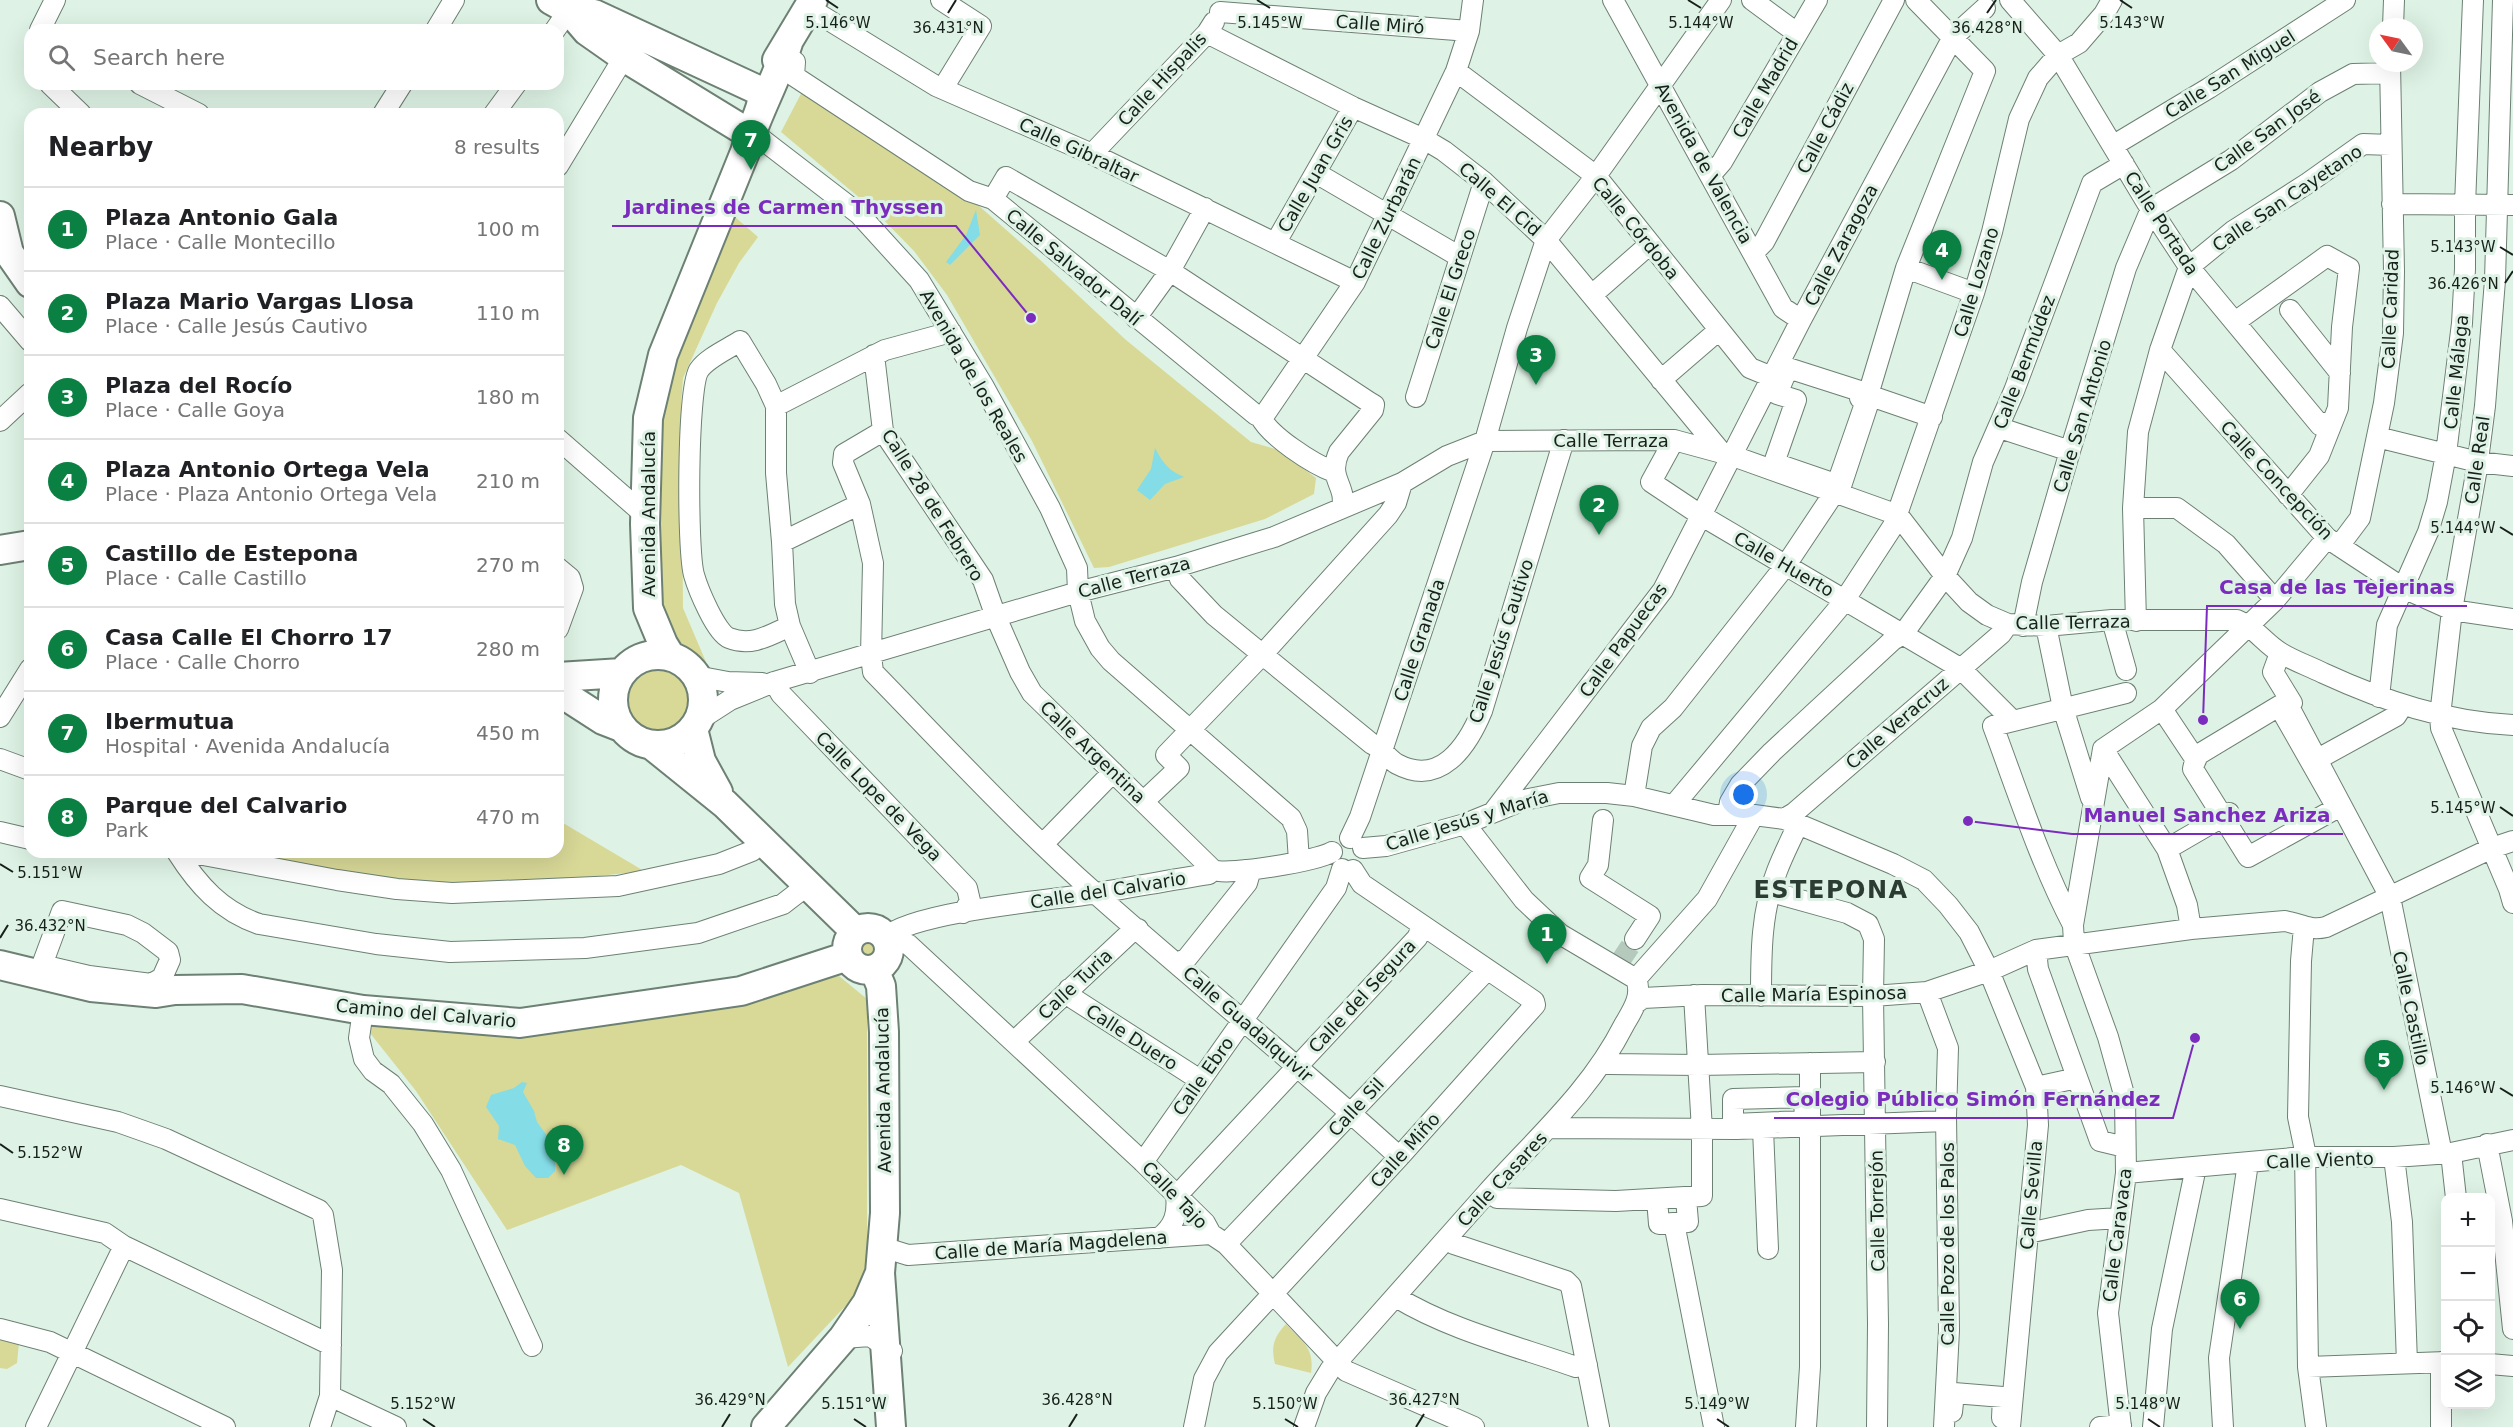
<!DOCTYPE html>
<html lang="en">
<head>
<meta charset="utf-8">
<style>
  body { margin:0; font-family:"DejaVu Sans",sans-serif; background:#f6f6f6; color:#202124 }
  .controls { position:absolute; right:18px; bottom:18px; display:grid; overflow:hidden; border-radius:12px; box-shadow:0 6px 24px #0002 }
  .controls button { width:54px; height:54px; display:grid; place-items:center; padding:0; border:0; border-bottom:2px solid #e0e0e0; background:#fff; color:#202124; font:30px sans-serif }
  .compass { position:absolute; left:2369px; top:18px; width:54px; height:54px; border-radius:50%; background:#fff; box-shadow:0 6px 24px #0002; rotate:303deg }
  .you { position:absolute; left:1744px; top:795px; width:21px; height:21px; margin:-15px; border:4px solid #fff; border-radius:50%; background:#1a73e8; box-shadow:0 0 0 9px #1a73e833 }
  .badge { display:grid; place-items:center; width:39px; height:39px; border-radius:50%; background:#0b8043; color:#fff; font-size:20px; font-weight:700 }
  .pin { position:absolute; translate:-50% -50px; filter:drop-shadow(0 2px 3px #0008) }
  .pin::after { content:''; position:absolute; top:32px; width:21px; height:18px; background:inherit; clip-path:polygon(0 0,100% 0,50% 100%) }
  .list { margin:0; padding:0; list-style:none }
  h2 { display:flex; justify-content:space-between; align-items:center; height:78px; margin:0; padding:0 24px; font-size:26px }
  h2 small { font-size:20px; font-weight:400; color:#757577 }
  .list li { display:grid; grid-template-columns:39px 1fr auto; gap:18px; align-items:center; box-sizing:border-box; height:84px; padding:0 24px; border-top:2px solid #e0e0e0 }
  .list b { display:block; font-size:22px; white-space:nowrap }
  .list p { margin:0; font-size:20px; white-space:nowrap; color:#757577 }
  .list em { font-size:20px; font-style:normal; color:#757577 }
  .icon { flex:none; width:33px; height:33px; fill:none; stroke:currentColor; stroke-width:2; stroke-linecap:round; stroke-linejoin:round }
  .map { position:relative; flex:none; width:2513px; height:1427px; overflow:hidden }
  .search { position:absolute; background:#fff; box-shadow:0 6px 24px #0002; left:24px; top:24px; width:540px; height:66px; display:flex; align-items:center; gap:15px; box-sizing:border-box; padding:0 21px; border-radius:18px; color:#757577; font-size:22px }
  .panel { position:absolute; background:#fff; box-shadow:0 6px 24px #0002; left:24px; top:108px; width:540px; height:750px; border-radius:18px }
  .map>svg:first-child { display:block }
</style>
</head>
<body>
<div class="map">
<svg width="2513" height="1427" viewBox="0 0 2513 1427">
  <rect width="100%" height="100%" fill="#def3e5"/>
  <path fill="#d8d997" d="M804,88l158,103 76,67 88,82 125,102 28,8 37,28 -2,16 -49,25 -156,48 -15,1 -62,-127 -85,-146 -33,-44 -40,-41 -93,-78z
    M735,217l23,20 -19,26 -22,40 -34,75 -2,27 2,203 23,54 -33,-23 -9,-15 -8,-175 16,-79z
    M627 701a31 31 0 1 1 62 0a31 31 0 1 1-62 0Z
    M558,820l86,51 -145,16 -116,-3 -159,-32h334z
    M859 948a9 9 0 1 1 18 0a9 9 0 1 1-18 0Z
    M839,976l28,23v284l-79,84 -49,-174 -58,-28 -174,65 -91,-139 -54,-68 167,8z
    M1286,1324c16,17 29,24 25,49l-36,-9c-4,-17 -2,-26 11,-40z
    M0,1336l19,7 -2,20 -10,6 -7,-1z"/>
  <path fill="#83dce6" d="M976,210l4,25 -30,30 -4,-3 20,-27z
    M1155,448c7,14 14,23 29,29l-19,7 -15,16 -13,-10 14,-21z
    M522,1082l5,1 -4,9 11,19 3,11 11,15 1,18 6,8v8l-7,7h-12l-11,-12 -10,-21 -17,-6 1,-13 -13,-19 5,-12 23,-7z"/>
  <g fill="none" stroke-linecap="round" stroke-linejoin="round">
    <path stroke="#b6c9bd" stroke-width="20" stroke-dasharray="20 10" stroke-linecap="butt" d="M1619,963l16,-24"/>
    <g stroke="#6d8074" stroke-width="22">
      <path id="street" d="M941,0l40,26 -38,62
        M1613,0l170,308 18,12
        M1752,0l45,33
        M2010,0l48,55 89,148 42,64 131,158 13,-5
        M2503,0l-8,280 -10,126 -8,62 -25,142 -12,106 1,12 68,161 4,14
        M809,8l127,78 156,68 263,128
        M1220,12l249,19
        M2393,27l1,-27
        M40,30l15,-30
        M436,30l18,-30
        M555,30l21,-30
        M1207,33l146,74 71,32 20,12 40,31 62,58 176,213
        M782,52l13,10 -1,14 175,115 24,8 263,216 4,1c9,20 53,48 74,56
        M1456,71l140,105 154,192 22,9
        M50,84l31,30
        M140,84l59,30
        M383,114l19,-30
        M494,114l22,-30
        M751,131l108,83 60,66 65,107 66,121 27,60 1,24 7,29 15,27 11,13 180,157 6,13 2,30
        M2114,145l95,-57 136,-88
        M1092,154l115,-121 7,-11
        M558,166l66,-109
        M1709,171l6,-1 7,-8 95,-162
        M1316,173l144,84
        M993,199l13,-22 164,94 199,131 5,3 -1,5 -34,42c-12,27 8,33 3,55
        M2392,204l121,1
        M1276,242l77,-135
        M1753,253l11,-11 130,-242
        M1906,268l68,25
        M1592,295l58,-51
        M0,306l30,35
        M2290,310l50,63
        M1136,318l34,-47 35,-63
        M2235,322l92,-66 22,12 -7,59 -4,81 -19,48 -31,39
        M2160,350l167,188 76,50 49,22 61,9
        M874,355l9,76 100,149 13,37 24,55 12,21 181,177
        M1788,368l75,24 -3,6 9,3 -28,85 -67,-23 22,-63 -19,-6z
        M1661,380l58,-50
        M1868,395l64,22
        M1416,397l68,-215
        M776,406l109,-56 66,-18
        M1260,416l5,-2 90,-132 101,-211 13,-40 4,-31
        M0,421l30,-28
        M2000,428l70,23
        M883,431l-39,23 -1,9 17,41 13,59 -2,92 2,17c73,75 144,152 222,221 99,88 201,170 299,259l7,3
        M2377,437l101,25 35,4
        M558,439l87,76
        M1674,440l-23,42 51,34 258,152 52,52
        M1838,481l30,-86 38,-127 79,-197 -69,-71
        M2133,508h44l49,36 49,56
        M782,542l78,-38
        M2339,546l21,-28 24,-115 9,-70 1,-62 -4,-208
        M1176,567l4,12 34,36 158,129c11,5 15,14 25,20 43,23 70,-17 85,-53l82,-271
        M558,568l12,10 3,10 -15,41
        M2112,620l14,50
        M2136,621l-3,-113 5,-76 22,-82 29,-83 44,-36 75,-48 55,-39 28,1
        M790,626c-20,9 -38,21 -61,12 -13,-5 -31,-49 -35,-63 -7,-24 -7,-187 5,-205 8,-12 29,-21 41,-29l26,43 10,22v67l6,69 3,62 5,22 20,47
        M2023,626l9,-44 38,-131 56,-183 25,-59 80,-49 89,-68 33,-18 37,-1
        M2046,626l17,82 28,90
        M2280,653l-7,19 19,31 -4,2 102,192 52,257
        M696,676l32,6 34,1
        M774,682l7,12 186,194 3,13 -7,12
        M2379,697l8,-72 41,-93 9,-30 9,-48 16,-131 3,-54v-64l8,-205
        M2279,706l58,102 -89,49 -55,-88 3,-13z
        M2162,709l34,51
        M0,717l30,-48
        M699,720l31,-20 44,-18 304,-90 98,-25 98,-30 128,-54 45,-27 38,-15 176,-1h13l59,16 165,59 47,61 24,26 18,13 21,9 38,2 66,-6h125c18,7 28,24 44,33 13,8 28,13 42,20 61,28 123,49 190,52
        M2103,749l-30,176 1,18 34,94 17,61 1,75 -18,140 13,114
        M2103,749l59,-40 113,-109 52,-62
        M2103,749l64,100 20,56 4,24
        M0,759l30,11
        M2316,760l80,-44 7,-11
        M1634,796l8,-50 9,-18 22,-20 113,-143 48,-72
        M1144,801l35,-33 -13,-13 96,-100 126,-140 8,-12 6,-20
        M1674,805l168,-201 51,-78 81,-233 18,-61 27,-113 19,-41 20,-23 21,-12 25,-29 8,-14
        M1494,811l169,-221 138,-270 152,-283 32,-29
        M1728,814l2,-12 10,-17 32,-33 121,-112 10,-6 42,-58 17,-38 21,-76 31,-71 78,-208 32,-19
        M1784,819l10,-6 207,-179 7,-10
        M1603,820l-5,45 -8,13 60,38 -15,23
        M1465,824l59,76 36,34 76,45
        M0,832l30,7
        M1350,838l10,-21 125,-376 32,-113 29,-88 50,-64 125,-176
        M1043,844l70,-72
        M1363,848l23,-2 79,-22 59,-24 35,-7h48l27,3 80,19h40l30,4 14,5 95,40 31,16 24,25 21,27 20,39 47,116 2,38 -28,302
        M2167,849l62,-36
        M177,852c21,33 44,59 82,72l117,20 74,8 135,-4 113,-15 85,-29 26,-20
        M187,852l150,28 60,9 55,4 166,-7 101,-22 33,-13 11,-11
        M1771,892l76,21 21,11 6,15 -1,57 5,328 -1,103
        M62,911l65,14 16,8 25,19 2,8 -8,18 -11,6 -62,-8 -47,-11z
        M2073,925c-33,-63 -55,-132 -80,-199l133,-33
        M2304,927l-3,34 -3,156 7,34 3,216 8,60
        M886,937c27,-25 163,-37 205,-43 39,-6 78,-14 118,-20l4,-4c16,6 103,-9 119,-18
        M889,943l11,-2 9,4 234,217 62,61 6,11 15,10 120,127 128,56
        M2036,950l2,19 62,172 25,6
        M1178,963l9,-5 60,-75 2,-7 -4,-6
        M1636,979l71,-80 47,-84
        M1069,989l5,10 126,81
        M1927,992l21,56 -2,68 3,214 -5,97
        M1761,996c0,-42 0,-85 16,-125 6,-16 14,-31 21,-47
        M1636,1003l7,-5 59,-3 171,1 54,-4 62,-21 47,-21 155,-21 94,-8c16,3 25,10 41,6l166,-79 21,-7
        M363,1010l-4,28 5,21 9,12 18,13 32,40 28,46 81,176
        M1013,1040l6,-3 111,-104 8,-4
        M1604,1061l4,3 91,1 176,-3
        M2036,1087l41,-9
        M0,1096l118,26 48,17 153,71 4,5 9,55 -2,126 -10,31
        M1804,1097l1,24 -72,3v-25z
        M1550,1128l187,1 209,-8
        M1763,1129l5,120
        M2487,1144l15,77 11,108
        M2451,1153l5,45
        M2394,1157l8,65 5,141
        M1143,1162l193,-274 6,-19
        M2126,1173l178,-16h90l57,-4 62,-13
        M1489,1191l8,7 119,3 86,-5v-66l-8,-135
        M1176,1194l6,-4 235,-252 5,-10
        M1657,1199l2,25 29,-2 -2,-24
        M0,1209l105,24 19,13 207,99
        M1674,1223l40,204
        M2028,1233l60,-13 32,-2
        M1159,1238c16,-12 19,-25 17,-44
        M1447,1239l7,5 112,37 5,5 28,141
        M1226,1244l261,-274
        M892,1250l16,5 303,-21
        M1396,1297c54,33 120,49 180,70l11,-2
        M0,1329l50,13 175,85
        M843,1338l27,-2 22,15
        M2490,1364l23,2
        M2308,1367l138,-5
        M330,1396l66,31
        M1952,1412l2,-19 49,4 -1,21
        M36,1427l88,-181
        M1194,1427l10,-48 14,-26 183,-198 134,-150 -1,-4 -172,-117 -9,-14
        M1304,1427l12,-34 14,-23c52,-59 104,-118 157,-177 49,-55 103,-101 137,-168 8,-14 19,-29 12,-46
        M1806,1427l4,-60v-304
        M2100,1427l21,-2
        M2153,1427l9,-98 34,-162
        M2223,1427l-4,-69 29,-195
        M2441,1427v-65"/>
    </g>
    <g stroke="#6d8074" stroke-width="32">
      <path id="secondary" d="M551,0l18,10 18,21 37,26 116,71
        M569,10l25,4 164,76c7,8 2,19 -1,27
        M777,60l36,-60
        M0,216l9,37 21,30
        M0,550l30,-5
        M613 700a45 45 0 1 1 90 0a45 45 0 1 1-90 0Z
        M671,657l-8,-13 -15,-36 -3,-84 3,-106 15,-63 82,-203c11,-37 31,-71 43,-109
        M558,677l64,-4
        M558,691l45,29 18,7
        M693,729l8,32 17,31
        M653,746l72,58 130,127
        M847 949a21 21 0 1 1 42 0a21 21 0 1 1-42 0Z
        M0,965l91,22 65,6 19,-3 67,-1 121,21 157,13 221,-32 107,-35
        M874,969l7,17 3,46 1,181 -5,60 11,154
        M766,1427l77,-89 24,-35 12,-28"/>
    </g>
    <use href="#street" stroke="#fff" stroke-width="20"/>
    <use href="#secondary" stroke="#fff" stroke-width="28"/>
  </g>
  <path fill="none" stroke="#18201b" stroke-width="2" d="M826,0l12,8M1257,0l13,8M1688,0l13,8M2120,0l12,8M948,13l8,-13M1987,13l9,-13M2500,247l13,8M2505,283l8,-12M2500,527l13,8M2500,807l13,9M0,864l13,8M0,938l8,-13M2500,1088l13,8M0,1144l13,9M423,1419l12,8M854,1419l12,8M1285,1419l13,8M1717,1419l12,8M2148,1419l12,8M722,1427l8,-13M1069,1427l8,-13M1416,1427l8,-13"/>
  <g text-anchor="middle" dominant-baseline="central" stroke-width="6" stroke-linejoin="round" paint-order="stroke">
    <g font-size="18" fill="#18201b" stroke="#def3e5">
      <text transform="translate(1380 24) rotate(4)">Calle Miró</text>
      <text transform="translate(2230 74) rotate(-32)">Calle San Miguel</text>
      <text transform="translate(1162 79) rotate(-47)">Calle Hispalis</text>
      <text transform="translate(1765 88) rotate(-60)">Calle Madrid</text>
      <text transform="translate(1825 128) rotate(-62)">Calle Cádiz</text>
      <text transform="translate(2267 131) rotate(-36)">Calle San José</text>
      <text transform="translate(1079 150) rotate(25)">Calle Gibraltar</text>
      <text transform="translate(1704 163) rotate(61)">Avenida de Valencia</text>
      <text transform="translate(1315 174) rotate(-60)">Calle Juan Gris</text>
      <text transform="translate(2287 198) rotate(-34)">Calle San Cayetano</text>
      <text transform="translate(1500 199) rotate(41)">Calle El Cid</text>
      <text transform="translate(1386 218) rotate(-64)">Calle Zurbarán</text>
      <text transform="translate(2162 223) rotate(57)">Calle Portada</text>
      <text transform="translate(1636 228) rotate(51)">Calle Córdoba</text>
      <text transform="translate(1841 245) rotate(-62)">Calle Zaragoza</text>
      <text transform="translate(1074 267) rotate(40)">Calle Salvador Dalí</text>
      <text transform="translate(1976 282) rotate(-73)">Calle Lozano</text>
      <text transform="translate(1450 289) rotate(-72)">Calle El Greco</text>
      <text transform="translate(2390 309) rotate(-88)">Calle Caridad</text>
      <text transform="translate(2024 362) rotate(-69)">Calle Bermúdez</text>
      <text transform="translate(2456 372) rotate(-84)">Calle Málaga</text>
      <text transform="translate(974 376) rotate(60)">Avenida de los Reales</text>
      <text transform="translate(2082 416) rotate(-73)">Calle San Antonio</text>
      <text x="1611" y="440">Calle Terraza</text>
      <text transform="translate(2477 460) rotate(-82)">Calle Real</text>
      <text transform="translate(2277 480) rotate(47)">Calle Concepción</text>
      <text transform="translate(933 505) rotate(58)">Calle 28 de Febrero</text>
      <text transform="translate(648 514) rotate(-90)">Avenida Andalucía</text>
      <text transform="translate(1784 564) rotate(30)">Calle Huerto</text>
      <text transform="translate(1134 577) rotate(-15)">Calle Terraza</text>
      <text transform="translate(2073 622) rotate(-1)">Calle Terraza</text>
      <text transform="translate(1419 640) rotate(-72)">Calle Granada</text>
      <text transform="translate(1623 640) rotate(-54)">Calle Papuecas</text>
      <text transform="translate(1501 641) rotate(-72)">Calle Jesús Cautivo</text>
      <text transform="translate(1897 723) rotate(-41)">Calle Veracruz</text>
      <text transform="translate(1093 752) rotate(44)">Calle Argentina</text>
      <text transform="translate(879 796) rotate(46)">Calle Lope de Vega</text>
      <text transform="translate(1467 820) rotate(-17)">Calle Jesús y María</text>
      <text transform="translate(1108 890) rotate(-9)">Calle del Calvario</text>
      <text transform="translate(1075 984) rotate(-43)">Calle Turia</text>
      <text transform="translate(1814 994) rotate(-1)">Calle María Espinosa</text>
      <text transform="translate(1362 996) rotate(-47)">Calle del Segura</text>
      <text transform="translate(2411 1008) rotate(78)">Calle Castillo</text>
      <text transform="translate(426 1013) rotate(5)">Camino del Calvario</text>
      <text transform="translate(1248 1024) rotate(41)">Calle Guadalquivir</text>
      <text transform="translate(1132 1037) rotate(33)">Calle Duero</text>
      <text transform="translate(1203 1076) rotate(-55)">Calle Ebro</text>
      <text transform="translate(883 1090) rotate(-91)">Avenida Andalucía</text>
      <text transform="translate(1356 1107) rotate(-47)">Calle Sil</text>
      <text transform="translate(1405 1150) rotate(-48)">Calle Miño</text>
      <text transform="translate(2320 1160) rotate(-2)">Calle Viento</text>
      <text transform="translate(1502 1179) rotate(-47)">Calle Casares</text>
      <text transform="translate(1175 1195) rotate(46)">Calle Tajo</text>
      <text transform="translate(2031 1195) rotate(-85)">Calle Sevilla</text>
      <text transform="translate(1877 1211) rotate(-91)">Calle Torrejón</text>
      <text transform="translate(2117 1235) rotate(-83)">Calle Caravaca</text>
      <text transform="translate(1947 1244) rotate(-90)">Calle Pozo de los Palos</text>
      <text transform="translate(1051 1245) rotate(-4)">Calle de María Magdelena</text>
    </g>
    <g font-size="24" font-weight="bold" letter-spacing="1.5" fill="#2b3c32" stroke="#def3e5">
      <text x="1831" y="890">ESTEPONA</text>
    </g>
  </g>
  <g font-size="15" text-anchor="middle" fill="#18201b" stroke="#def3e5" stroke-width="6" stroke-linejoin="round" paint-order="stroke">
    <text x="2132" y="28">5.143°W</text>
    <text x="838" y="28">5.146°W</text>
    <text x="1270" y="28">5.145°W</text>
    <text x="1701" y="28">5.144°W</text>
    <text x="948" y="33">36.431°N</text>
    <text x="1987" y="33">36.428°N</text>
    <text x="2463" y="252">5.143°W</text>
    <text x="2463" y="289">36.426°N</text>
    <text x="2463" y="533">5.144°W</text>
    <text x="2463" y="813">5.145°W</text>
    <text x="50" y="878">5.151°W</text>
    <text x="50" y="931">36.432°N</text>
    <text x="2463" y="1093">5.146°W</text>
    <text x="50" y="1158">5.152°W</text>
    <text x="730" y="1405">36.429°N</text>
    <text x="1077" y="1405">36.428°N</text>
    <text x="1424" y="1405">36.427°N</text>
    <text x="423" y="1409">5.152°W</text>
    <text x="854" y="1409">5.151°W</text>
    <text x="1285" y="1409">5.150°W</text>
    <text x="1717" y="1409">5.149°W</text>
    <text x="2148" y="1409">5.148°W</text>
  </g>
  <path fill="none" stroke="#7b2cbf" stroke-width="2" d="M1031 318L956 226H612M2203 720L2207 606H2467M1968 821L2072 834H2343M2195 1038L2173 1118H1774"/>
  <g fill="#7b2cbf" stroke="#def3e5" stroke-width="2">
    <circle cx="1031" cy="318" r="6"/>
    <circle cx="2203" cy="720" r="6"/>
    <circle cx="1968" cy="821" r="6"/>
    <circle cx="2195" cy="1038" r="6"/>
  </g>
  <g font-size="20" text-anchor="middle" font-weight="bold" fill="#7b2cbf" stroke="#def3e5" stroke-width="6" stroke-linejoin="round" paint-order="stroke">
    <text x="784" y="214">Jardines de Carmen Thyssen</text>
    <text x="2337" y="594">Casa de las Tejerinas</text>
    <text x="2207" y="822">Manuel Sanchez Ariza</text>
    <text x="1973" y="1106">Colegio Público Simón Fernández</text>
  </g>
</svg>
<div class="controls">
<button>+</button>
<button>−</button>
<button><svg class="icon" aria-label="locate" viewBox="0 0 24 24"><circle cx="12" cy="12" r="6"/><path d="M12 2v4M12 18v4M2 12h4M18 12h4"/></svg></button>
<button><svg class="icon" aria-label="layers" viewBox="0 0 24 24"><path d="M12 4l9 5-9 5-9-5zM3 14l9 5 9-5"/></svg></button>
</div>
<svg class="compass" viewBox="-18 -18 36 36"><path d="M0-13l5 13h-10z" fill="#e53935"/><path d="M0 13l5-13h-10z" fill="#757577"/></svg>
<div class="you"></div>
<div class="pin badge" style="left:1547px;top:964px">1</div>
<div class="pin badge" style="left:1599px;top:535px">2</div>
<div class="pin badge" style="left:1536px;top:385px">3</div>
<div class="pin badge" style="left:1942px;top:280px">4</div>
<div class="pin badge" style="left:2384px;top:1090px">5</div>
<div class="pin badge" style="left:2240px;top:1329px">6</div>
<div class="pin badge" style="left:751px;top:170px">7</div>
<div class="pin badge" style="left:564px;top:1175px">8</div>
<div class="search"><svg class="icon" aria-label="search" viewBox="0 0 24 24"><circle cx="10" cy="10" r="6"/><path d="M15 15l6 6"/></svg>Search here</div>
<section class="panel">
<h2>Nearby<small>8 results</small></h2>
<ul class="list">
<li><span class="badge">1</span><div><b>Plaza Antonio Gala</b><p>Place · Calle Montecillo</p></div><em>100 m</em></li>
<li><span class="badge">2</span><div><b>Plaza Mario Vargas Llosa</b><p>Place · Calle Jesús Cautivo</p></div><em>110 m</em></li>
<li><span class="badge">3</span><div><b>Plaza del Rocío</b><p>Place · Calle Goya</p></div><em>180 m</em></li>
<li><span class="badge">4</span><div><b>Plaza Antonio Ortega Vela</b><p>Place · Plaza Antonio Ortega Vela</p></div><em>210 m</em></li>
<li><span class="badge">5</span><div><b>Castillo de Estepona</b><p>Place · Calle Castillo</p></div><em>270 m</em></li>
<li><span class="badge">6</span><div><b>Casa Calle El Chorro 17</b><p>Place · Calle Chorro</p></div><em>280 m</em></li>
<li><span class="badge">7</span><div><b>Ibermutua</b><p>Hospital · Avenida Andalucía</p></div><em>450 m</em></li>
<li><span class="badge">8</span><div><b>Parque del Calvario</b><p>Park</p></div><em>470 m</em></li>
</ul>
</section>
</div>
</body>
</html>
